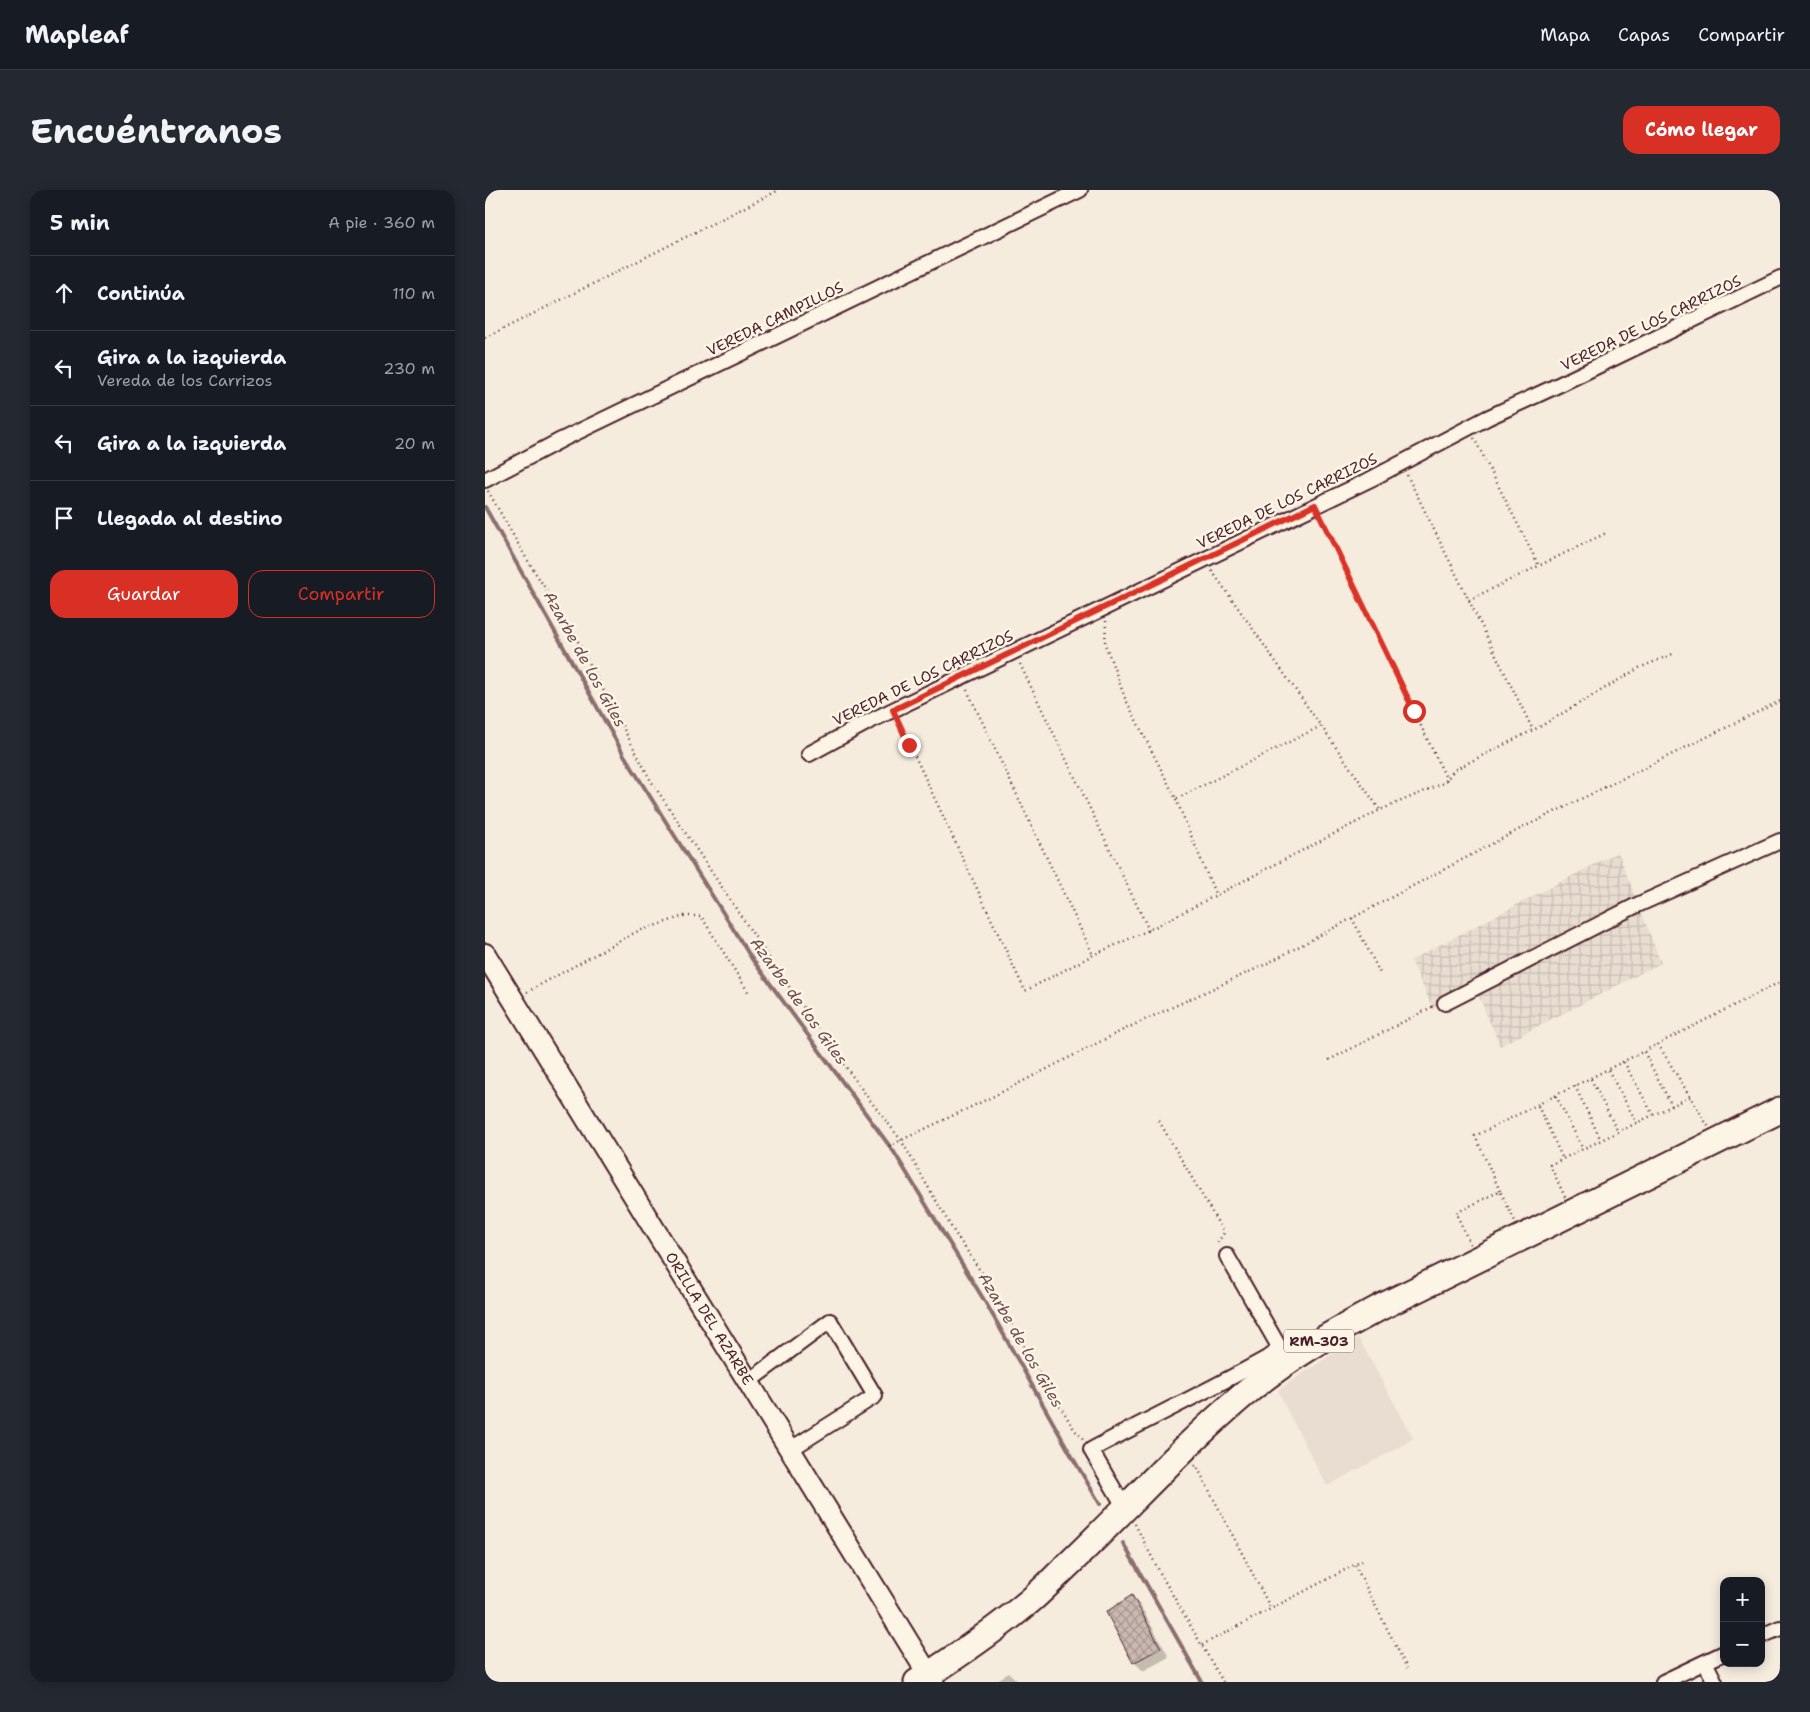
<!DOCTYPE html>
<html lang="es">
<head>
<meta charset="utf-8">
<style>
  body { margin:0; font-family:"Shantell Sans",sans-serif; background:#242831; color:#f1f3f6 }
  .controls { position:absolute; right:15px; bottom:15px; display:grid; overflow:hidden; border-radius:10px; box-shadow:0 2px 12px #0003 }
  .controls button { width:45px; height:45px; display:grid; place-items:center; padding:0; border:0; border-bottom:1px solid #363941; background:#171b24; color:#f1f3f6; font:25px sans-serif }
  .stop { position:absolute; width:15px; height:15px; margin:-11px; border:4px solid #d93025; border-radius:50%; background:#fff }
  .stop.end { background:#d93025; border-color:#fff; box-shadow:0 1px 5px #0008 }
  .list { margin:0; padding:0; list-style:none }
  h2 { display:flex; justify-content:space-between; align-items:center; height:65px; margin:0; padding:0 20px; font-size:21px }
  h2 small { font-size:16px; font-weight:400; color:#9ea1a6 }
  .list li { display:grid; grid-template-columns:32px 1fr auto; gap:15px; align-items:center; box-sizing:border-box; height:75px; padding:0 20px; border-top:1px solid #363941 }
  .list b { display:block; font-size:19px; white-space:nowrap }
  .list p { margin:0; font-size:16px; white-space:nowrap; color:#9ea1a6 }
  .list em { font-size:16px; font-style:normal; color:#9ea1a6 }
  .actions { display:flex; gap:10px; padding:15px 20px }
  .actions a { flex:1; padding:11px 0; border:1px solid #d93025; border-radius:15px; text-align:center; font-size:18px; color:#d93025 }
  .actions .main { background:#d93025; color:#fff }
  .icon { flex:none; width:28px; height:28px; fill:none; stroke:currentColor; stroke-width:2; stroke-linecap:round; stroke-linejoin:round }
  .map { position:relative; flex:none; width:1295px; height:1492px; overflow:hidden; border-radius:15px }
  header { display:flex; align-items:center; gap:30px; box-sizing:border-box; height:70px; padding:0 25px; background:#171b24; border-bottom:1px solid #363941 }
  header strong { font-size:24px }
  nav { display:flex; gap:28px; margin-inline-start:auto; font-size:18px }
  .intro { display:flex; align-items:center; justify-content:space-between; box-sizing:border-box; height:120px; padding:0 30px }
  h1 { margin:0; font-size:35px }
  .button { padding:12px 22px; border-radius:15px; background:#d93025; color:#fff; font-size:18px; font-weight:700 }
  main { display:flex; gap:30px; padding:0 30px }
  aside { flex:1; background:#171b24; border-radius:15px; box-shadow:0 2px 12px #0003 }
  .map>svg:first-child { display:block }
</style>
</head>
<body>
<header>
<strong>Mapleaf</strong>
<nav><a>Mapa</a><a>Capas</a><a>Compartir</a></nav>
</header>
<div class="intro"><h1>Encuéntranos</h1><a class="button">Cómo llegar</a></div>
<main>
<aside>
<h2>5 min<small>A pie · 360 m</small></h2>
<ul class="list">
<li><svg class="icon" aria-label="ahead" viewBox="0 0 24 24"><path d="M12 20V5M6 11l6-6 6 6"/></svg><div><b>Continúa</b></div><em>110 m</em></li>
<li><svg class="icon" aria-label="left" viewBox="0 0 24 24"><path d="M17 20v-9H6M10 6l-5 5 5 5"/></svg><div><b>Gira a la izquierda</b><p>Vereda de los Carrizos</p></div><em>230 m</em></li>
<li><svg class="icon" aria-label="left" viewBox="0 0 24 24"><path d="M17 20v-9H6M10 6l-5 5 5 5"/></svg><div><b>Gira a la izquierda</b></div><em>20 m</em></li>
<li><svg class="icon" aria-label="arrive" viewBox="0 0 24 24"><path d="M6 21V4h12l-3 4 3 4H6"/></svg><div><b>Llegada al destino</b></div></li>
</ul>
<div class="actions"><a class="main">Guardar</a><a>Compartir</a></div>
</aside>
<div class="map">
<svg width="1295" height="1492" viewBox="0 0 1295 1492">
  <defs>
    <pattern id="industrial-grid" width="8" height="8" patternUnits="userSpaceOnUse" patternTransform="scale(1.25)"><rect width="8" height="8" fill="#e8ddd0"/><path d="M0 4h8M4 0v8" fill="none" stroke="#c8bdb3"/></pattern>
    <pattern id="building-cross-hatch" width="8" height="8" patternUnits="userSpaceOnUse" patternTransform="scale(1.25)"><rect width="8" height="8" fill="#cab9b1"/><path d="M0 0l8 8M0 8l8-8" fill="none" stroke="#a69690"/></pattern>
  </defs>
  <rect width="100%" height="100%" fill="#f5ecde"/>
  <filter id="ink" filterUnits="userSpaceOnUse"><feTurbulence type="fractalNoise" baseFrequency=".02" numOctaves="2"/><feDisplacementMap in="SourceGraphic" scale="10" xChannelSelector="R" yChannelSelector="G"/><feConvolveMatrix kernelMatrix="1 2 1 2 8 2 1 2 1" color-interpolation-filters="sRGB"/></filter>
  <g filter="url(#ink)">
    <path fill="#e8ddd0" d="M873,1147l55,101 -8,6 -78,42 -39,-74 -10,-22z"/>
    <path fill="url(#industrial-grid)" d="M1133,662l43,111 -161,83 -23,-54 -44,17 -22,-49z"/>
    <path fill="#0003" d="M646,1406l9,9 29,52 -26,14 -9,-9 -26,-50z
      M524,1483l10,9h-25z"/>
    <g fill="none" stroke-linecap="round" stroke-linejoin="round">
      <path stroke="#8c6e70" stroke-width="4" d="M0,317l139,248 128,204 142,193 93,153 87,155 26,44
        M638,1353l79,139"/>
    </g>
    <path fill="url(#building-cross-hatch)" stroke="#4a1f2b" d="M647,1405l29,53 -28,15 -27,-51z"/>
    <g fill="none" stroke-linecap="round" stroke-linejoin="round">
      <g stroke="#4a1f2b" stroke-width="18">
        <path id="street" d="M0,290l76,-40 519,-250
          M324,564l57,-31 505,-244 116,-61 63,-29 230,-111
          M960,813l190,-97 145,-65
          M263,1192l82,-61 45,75 -84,53
          M640,1318l-34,-58c61,-33 123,-62 183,-96l4,-9 -51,-89
          M1276,1446l19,-8
          M1220,1472l10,20
          M1178,1492l61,-29"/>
      </g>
      <g stroke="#4a1f2b" stroke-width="24">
        <g id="secondary">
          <path id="s1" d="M0,764l448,728"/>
        </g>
      </g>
      <g stroke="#4a1f2b" stroke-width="29">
        <path id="highway" d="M432,1492c39,-25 79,-52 114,-82 14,-12 27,-26 41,-39 57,-55 109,-113 169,-164 42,-36 91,-64 140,-90l399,-197"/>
      </g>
      <path stroke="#4a1f2b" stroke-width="2.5" stroke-dasharray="1 4" stroke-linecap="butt" d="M0,148l294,-148
        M989,248l65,128
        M922,285l126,255
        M3,301l37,65 50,80 76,145 104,156 59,86 55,76 32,41 52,90 39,58 35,64 47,77 10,12
        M836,328l126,262
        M727,381l168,239
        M984,410l139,-68
        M621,431l-1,23 20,54 51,101 145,-73
        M535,474l129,266
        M482,500l126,265
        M413,530l127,271 68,-36 56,-25 231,-120 64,-27 10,-13 87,-44 98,-58 36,-15
        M691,609l40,97
        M867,728l29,57
        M42,802l109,-60 48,-16h17l49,79
        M1159,862l28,54
        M844,870l103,-53 1,2
        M1139,872l29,53
        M1123,880l29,53
        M1106,889l27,53
        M1090,896l26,54
        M1071,906l27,53
        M1053,916l25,53
        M674,931l65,112 -6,9 3,4
        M1223,936l-50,-82 122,-62
        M404,956l105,-50 131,-67 139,-64 256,-136 260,-128
        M1015,1001l-25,-55 183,-92
        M1080,1007l-15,-32 140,-68
        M985,1054l-14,-31 44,-22 15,30
        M710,1276l1,-1 75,144
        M650,1334l25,49 63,109
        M870,1375l52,103
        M717,1455l160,-84
        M1295,1475v5"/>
      <use href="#street" stroke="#fcf5e5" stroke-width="14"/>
      <use href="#secondary" stroke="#fcf5e5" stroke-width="20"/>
      <use href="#highway" stroke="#fcf5e5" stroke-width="25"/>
    </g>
  </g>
  <g fill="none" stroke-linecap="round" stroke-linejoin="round" filter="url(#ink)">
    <path stroke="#d93025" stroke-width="6" d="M424,555l-16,-35 422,-205 99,206"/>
  </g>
  <g text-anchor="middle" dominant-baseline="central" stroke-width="5" stroke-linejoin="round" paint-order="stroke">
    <rect fill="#fcf5e5" stroke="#7f5f63" stroke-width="1" x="799" y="1139.5" width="70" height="23" rx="4"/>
    <g font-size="14" font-weight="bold" fill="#4a1f2b">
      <text x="834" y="1151">RM-303</text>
    </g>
    <g font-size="15" fill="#4a1f2b" stroke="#fcf5e5">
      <text transform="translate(290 129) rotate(-26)">VEREDA CAMPILLOS</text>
      <text transform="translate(1166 133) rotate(-26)">VEREDA DE LOS CARRIZOS</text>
      <text transform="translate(802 311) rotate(-26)">VEREDA DE LOS CARRIZOS</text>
      <text transform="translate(438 488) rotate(-26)">VEREDA DE LOS CARRIZOS</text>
      <text stroke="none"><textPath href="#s1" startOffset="428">ORILLA DEL AZARBE</textPath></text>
    </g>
    <g font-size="16" font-style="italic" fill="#704d53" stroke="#fcf5e5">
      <text transform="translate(100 469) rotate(61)">Azarbe de los Giles</text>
      <text transform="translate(314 811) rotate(54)">Azarbe de los Giles</text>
      <text transform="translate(536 1150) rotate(60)">Azarbe de los Giles</text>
    </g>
  </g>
</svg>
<div class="controls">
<button>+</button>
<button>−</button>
</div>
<div class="stop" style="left:929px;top:521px"></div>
<div class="stop end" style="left:424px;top:555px"></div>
</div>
</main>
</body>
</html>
